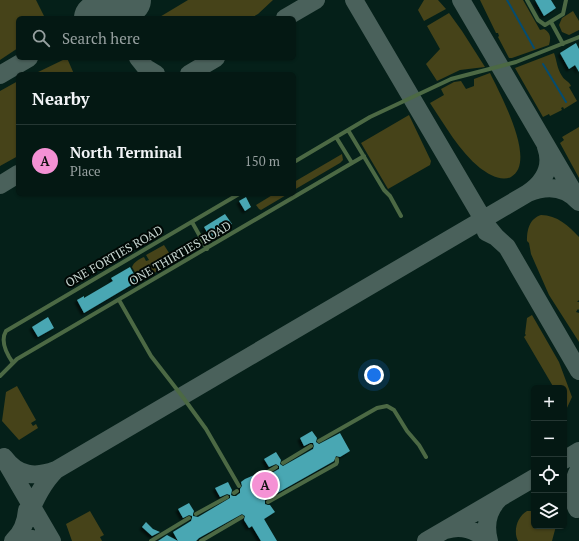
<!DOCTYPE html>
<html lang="en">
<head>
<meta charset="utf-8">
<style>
  body { margin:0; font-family:"PT Serif",serif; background:#122521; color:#f1f3f6 }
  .controls { position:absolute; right:12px; bottom:12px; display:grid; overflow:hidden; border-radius:6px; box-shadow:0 1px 3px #0004 }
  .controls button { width:36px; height:36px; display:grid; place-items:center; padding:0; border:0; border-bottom:1px solid #253733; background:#041813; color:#f1f3f6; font:20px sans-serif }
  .you { position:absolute; left:374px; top:375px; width:14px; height:14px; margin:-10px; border:3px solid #fff; border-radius:50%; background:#1a73e8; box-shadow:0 0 0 6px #1a73e833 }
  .badge { display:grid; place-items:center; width:26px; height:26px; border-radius:50%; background:#f491d4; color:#111; font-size:13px; font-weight:700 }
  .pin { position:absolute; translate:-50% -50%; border:2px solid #fff; box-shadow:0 1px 4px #0006 }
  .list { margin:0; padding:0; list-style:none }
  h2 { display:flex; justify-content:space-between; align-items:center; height:52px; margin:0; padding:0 16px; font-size:17px }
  h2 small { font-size:13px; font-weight:400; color:#97a0a0 }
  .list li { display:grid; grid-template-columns:26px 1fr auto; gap:12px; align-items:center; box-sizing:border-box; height:72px; padding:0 16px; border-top:1px solid #253733 }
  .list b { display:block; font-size:15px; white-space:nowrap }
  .list p { margin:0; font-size:13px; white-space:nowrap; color:#97a0a0 }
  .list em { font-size:13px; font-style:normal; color:#97a0a0 }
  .icon { flex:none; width:22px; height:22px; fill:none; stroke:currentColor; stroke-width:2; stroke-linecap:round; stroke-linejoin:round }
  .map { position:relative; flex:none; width:579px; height:541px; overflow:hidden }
  .search { position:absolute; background:#041813; box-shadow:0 1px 3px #0004; left:16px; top:16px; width:280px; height:44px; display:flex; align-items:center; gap:10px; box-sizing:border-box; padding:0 14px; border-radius:6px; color:#97a0a0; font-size:15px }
  .panel { position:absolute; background:#041813; box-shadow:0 1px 3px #0004; left:16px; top:72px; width:280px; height:124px; border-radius:6px }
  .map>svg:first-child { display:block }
</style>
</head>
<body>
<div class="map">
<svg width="579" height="541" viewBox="0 0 579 541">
  <defs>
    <filter id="shadow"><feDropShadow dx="-2.5" dy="2.5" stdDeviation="1" flood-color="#0009"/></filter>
  </defs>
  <rect width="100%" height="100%" fill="#052019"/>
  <path fill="#464319" d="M0,0h36l9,18h-27v30l-18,12z
    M188,0h85l-15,14 -7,4h-93z
    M424,0h14l8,9 -22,12 -6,-11z
    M480,0h43l17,30 4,-1c7,4 7,9 5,16l-37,13h-3l-11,-21 1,-1 -1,-3h-2z
    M573,11l6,10v9l-10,5 -7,-3 -3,-7 3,-7z
    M449,13l13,18 23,36 -25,3 -23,11 -11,-17 14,-15 -13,-23z
    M554,53c3,8 3,16 8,23 3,5 7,5 9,10l-2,1 8,14 -13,8 -1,-2 -2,1 1,2 -12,6 -1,-2 -6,3 -28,-49z
    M67,58l7,16h-40z
    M490,73c9,19 48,89 21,104 -10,5 -23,-3 -31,-9 -20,-16 -36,-44 -50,-65l14,-8 -3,-6 13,-7 7,-1 5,8 8,-3v-7z
    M18,81v75l-18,10v-75z
    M409,115l22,46 -1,4 -42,24 -27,-46z
    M579,127v51l-19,-35 4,-3 -2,-3z
    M342,154l1,6 -3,3 -46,27v-8z
    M274,194h14l-27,16 -2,-1 -3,-4z
    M541,215c16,0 28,11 38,22v63l-2,2h2v8l-1,-1 -2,3 3,1v29l-30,-47 -18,-41 -2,-11 -2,-2c0,-11 2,-22 14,-26z
    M164,245l9,14 -9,8 -20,12 -4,-6 -2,1 3,6 -1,1 -8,-14c2,-5 7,-8 12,-10l2,4 3,-1 -3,-5z
    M532,315l27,47 13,35 -6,13 -2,-4v-18h-10l-30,-51 2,-2 -1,-1 2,-16z
    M17,386l19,34 -5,3 2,3 3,-2 2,4 -19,12 -17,-19 4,-29z
    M90,511l14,24 -4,2 2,4h-30l-6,-17z
    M527,511h7v15h22l-4,15h-34c-5,-10 -1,-24 9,-30z"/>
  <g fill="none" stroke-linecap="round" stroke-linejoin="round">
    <path stroke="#034c72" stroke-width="2" d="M507,0l27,48
      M543,64l23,38"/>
    <path stroke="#4a615b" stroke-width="18" d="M110,0l8,18
      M354,0l133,226 9,11
      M461,0l116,198
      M87,18l6,-10 2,-8
      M128,18l3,-11 5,-7
      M285,18l31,-18
      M138,58l8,10 10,6
      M189,74l27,-16
      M0,75l29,-17
      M0,185l18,-11
      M528,193c16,-11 25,-27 18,-46
      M486,232l10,5 11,10 72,124
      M4,457c14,19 31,21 52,13l472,-277c19,-8 37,-7 51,9
      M564,460l15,-9
      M7,464l45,77
      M577,509c-7,-15 -5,-26 2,-40
      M25,522c9,-19 16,-37 31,-52
      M446,530c15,-5 30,0 42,11
      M13,541c9,-8 13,-19 14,-31
      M14,541l14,-3 12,3
      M426,541l108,-63
      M489,541c-4,-15 -2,-30 10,-42"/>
    <path stroke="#4a615b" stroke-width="46" d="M97,18l31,-18"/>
  </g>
  <path fill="#4aa7b3" filter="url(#shadow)" d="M535,0h16l5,8 -12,8z
    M576,43l3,6v23l-4,-7 -6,4 -9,-16z
    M246,197l5,10 -6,4 -6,-10z
    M225,214l7,10 -22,13 -6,-10z
    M130,267l8,14 -54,32 -7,-13 7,-4v2l29,-17 -2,-3z
    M48,317l6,11 -16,9 -6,-10z
    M312,431l5,7 -1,4 3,2 21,-11 10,18 -10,6 -4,-1 -2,5 -69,39v4l3,1h2l5,7 -11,7 13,22h-16l-9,-15 -3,2 -5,-8 1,-4 -3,-2 -43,24 -3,3h-38l9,-6 11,6 -5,-9 18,-11 1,-3v-2l-3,-1 -6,3 -5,-9 11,-6 5,8 -1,3v2l5,1 32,-19v-3l-3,-1 -7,3 -5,-9 13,-6 4,8 -1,5 2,1h3l4,-3v-4l2,-3 -1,-4 4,-3 14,-6h4v2l3,1 13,-7v-3l-3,-2 -7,3 -5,-8 12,-7 5,8 -1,4 3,2 30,-17 1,-3 -1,-3h-3l-6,3 -4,-8z
    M146,522l7,7 7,3 -8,4 -10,-9z"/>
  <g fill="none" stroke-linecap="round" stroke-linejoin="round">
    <path stroke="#4c6944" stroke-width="4" d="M527,0l11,20 7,5 18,-11 3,-14
      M551,22l12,22
      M348,130l36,60 6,6 11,20
      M336,137l16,26
      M294,162l76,-45 81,-38 65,-17 63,-25
      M192,222l15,27
      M119,300l32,56 31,40 24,33 33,57
      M13,363c-7,-10 -13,-22 -7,-32l233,-137
      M0,376l17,-17 347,-203
      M319,441l58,-33 10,-2 7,4 13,21 12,14 7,12
      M283,463l28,-17
      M266,473l10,-6
      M234,493l3,-2
      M268,502l68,-38 1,-2v-3
      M196,514l31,-17
      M151,541l38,-23
      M201,541l41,-24"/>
  </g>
  <g text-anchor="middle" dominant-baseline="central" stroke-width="4" stroke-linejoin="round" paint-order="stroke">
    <g font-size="12" fill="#c6d5d0" stroke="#010805">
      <text transform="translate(180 253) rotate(-30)">ONE THIRTIES ROAD</text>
      <text transform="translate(114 256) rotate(-30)">ONE FORTIES ROAD</text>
    </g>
  </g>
</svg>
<div class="controls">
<button>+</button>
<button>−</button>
<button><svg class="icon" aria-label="locate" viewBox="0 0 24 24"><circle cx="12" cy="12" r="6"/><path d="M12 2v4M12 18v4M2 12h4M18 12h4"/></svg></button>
<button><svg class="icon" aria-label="layers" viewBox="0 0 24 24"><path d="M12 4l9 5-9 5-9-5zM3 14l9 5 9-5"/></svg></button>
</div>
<div class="you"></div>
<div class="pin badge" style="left:265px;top:485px">A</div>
<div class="search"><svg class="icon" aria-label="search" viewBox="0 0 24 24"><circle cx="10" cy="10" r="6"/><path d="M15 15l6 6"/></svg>Search here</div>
<section class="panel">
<h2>Nearby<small></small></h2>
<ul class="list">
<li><span class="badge">A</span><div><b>North Terminal</b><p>Place</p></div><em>150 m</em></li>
</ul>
</section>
</div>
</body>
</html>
